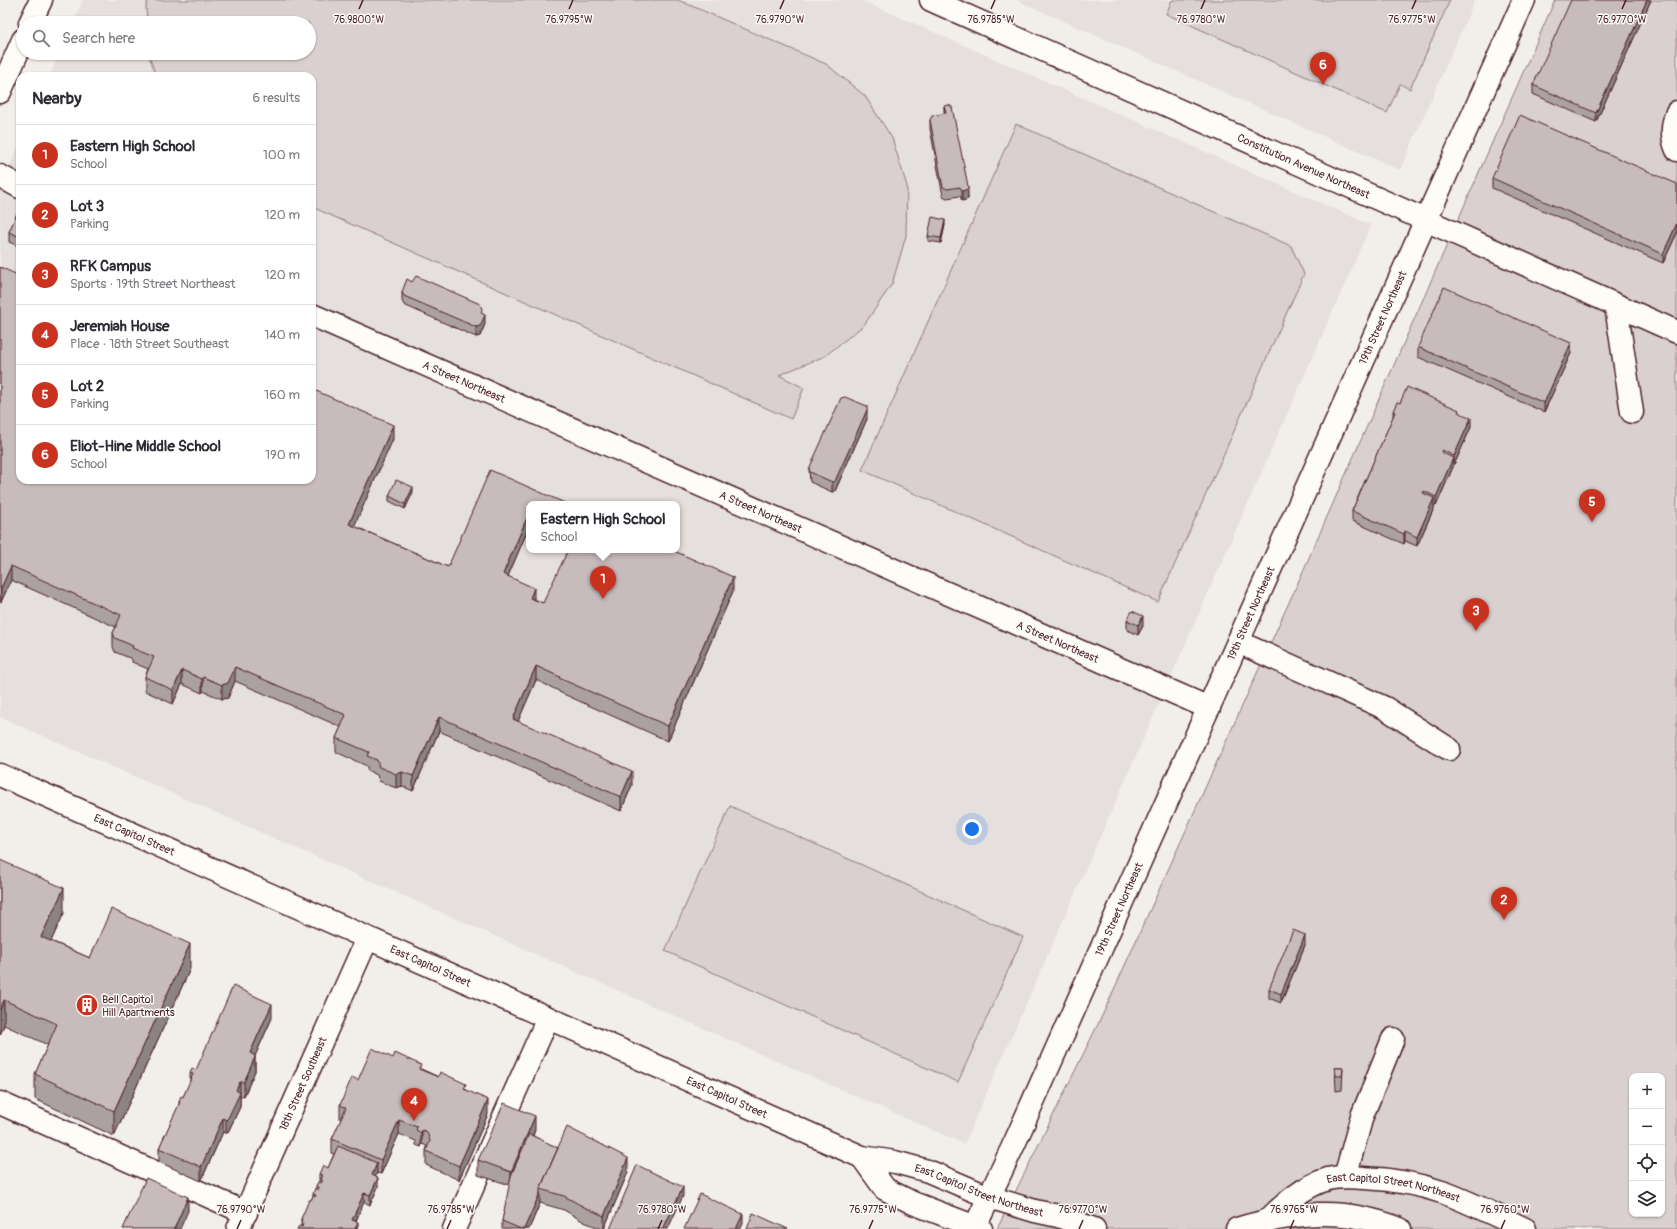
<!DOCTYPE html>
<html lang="en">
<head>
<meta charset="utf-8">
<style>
  body { margin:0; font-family:Pangolin,sans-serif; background:#f2f2f3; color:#2b2b33 }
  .controls { position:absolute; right:12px; bottom:12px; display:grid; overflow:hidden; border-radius:8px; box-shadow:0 1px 3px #0004 }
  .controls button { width:36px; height:36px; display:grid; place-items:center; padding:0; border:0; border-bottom:1px solid #e1e1e2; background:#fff; color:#2b2b33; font:20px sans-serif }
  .you { position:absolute; left:972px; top:829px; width:14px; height:14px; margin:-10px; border:3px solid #fff; border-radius:50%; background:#1a73e8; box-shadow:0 0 0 6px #1a73e833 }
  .badge { display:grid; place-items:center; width:26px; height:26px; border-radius:50%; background:#c8321e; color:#fff; font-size:13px; font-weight:700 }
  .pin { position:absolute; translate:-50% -33px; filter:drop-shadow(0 1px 2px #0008) }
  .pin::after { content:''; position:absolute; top:21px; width:14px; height:12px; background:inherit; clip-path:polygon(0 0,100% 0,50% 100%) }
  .popup { position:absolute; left:526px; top:501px; width:154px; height:52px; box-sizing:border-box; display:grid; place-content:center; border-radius:8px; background:#fff; filter:drop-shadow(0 1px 3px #0005); font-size:13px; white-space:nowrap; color:#7c7c81 }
  .popup b { font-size:15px; color:#2b2b33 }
  .popup::after { content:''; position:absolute; left:50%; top:100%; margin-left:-8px; border:8px solid transparent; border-top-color:#fff }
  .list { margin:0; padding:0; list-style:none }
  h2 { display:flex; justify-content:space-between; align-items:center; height:52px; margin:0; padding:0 16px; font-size:17px }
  h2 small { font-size:13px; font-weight:400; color:#7c7c81 }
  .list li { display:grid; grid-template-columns:26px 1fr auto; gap:12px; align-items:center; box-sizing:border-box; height:60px; padding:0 16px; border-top:1px solid #e1e1e2 }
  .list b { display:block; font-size:15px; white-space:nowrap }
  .list p { margin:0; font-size:13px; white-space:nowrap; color:#7c7c81 }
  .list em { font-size:13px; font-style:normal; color:#7c7c81 }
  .icon { flex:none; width:22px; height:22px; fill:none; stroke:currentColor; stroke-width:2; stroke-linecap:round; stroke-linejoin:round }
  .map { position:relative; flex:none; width:1677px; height:1229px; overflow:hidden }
  .search { position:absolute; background:#fff; box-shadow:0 1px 3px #0004; left:16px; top:16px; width:300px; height:44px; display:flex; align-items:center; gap:10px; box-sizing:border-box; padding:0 14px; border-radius:22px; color:#7c7c81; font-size:15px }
  .panel { position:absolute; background:#fff; box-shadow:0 1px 3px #0004; left:16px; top:72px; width:300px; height:412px; border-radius:12px }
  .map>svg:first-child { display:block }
</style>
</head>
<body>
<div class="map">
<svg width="1677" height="1229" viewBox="0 0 1677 1229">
  <rect width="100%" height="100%" fill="#f2efeb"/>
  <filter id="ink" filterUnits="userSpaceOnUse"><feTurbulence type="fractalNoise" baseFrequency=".025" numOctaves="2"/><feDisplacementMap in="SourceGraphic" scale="8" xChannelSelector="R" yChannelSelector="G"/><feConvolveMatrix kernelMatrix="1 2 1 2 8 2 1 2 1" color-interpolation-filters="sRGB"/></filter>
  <g filter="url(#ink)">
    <path fill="#e5dfdd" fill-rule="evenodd" d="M83,0h778l510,225 -407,919 -964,-427v-529l20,-45v337h292v-404h-263l11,-23h249v-30h-236zM529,504h148v46h-148z
      M1016,0h459l-75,170z"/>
    <path fill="#d9d0cf" stroke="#92787d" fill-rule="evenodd" d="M148,0h530l148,64 39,32 27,42 15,48 -1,50 -14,48 -28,41 -39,31 -46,19 25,13 -13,31 -479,-212v-131h-156l-8,-23h161v-30h-162l-1,-17z
      M1172,0h278l-40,89 -10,-5 -13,29 -221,-99z
      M1555,0h122v1229h-680l105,-213 198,-438zM1632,1076h30v138h-30z
      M1016,124l275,122 13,28 -146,328 -296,-132z
      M730,806l293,131 -65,145 -293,-131z"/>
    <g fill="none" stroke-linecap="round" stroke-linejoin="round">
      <g stroke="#4a1f2b" stroke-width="25">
        <g id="minor">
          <path id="s1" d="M931,0l746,332"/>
          <path d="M1677,112c-5,13 -6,24 0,38"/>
          <path d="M0,176l20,11"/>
          <path d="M1616,306l16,106"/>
          <path id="s2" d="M312,315l897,393"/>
          <path d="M1238,642l147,66 64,41"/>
          <path d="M0,1103l246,110"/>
          <path d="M1345,1177l17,-61 31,-77"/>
          <path id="s3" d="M1268,1220c17,-17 36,-34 60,-41 12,-3 24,-2 36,-1 27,1 55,6 81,15 27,10 54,24 80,36"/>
          <path id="s4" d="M238,1229l129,-290"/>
          <path d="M454,1229l94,-211"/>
        </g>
      </g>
      <g stroke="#4a1f2b" stroke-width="25">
        <g id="major">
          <path d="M30,23l11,-23"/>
          <path d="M0,92l23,-52"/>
          <path id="s5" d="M0,775l862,382 33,5 33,9 61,26 46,14 23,5 36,13"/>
          <path d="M862,1157l23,32 28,14 68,26"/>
          <path id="s6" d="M974,1229l41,-87 509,-1142"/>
          <path d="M1237,1229c58,-17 105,-23 163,0"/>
        </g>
      </g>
      <use href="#minor" stroke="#fdfcf7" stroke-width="22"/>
      <use href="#major" stroke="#fdfcf7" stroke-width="22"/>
    </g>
    <path fill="#aca1a1" stroke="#4a1f2b" d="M1651,0l-55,122 -63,-28v-9z
      M944,106l24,90v3l-6,2 -2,-5 -13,2 -4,-2 -13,-67v-9l14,-6z
      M1492,178l185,6v49l-14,30 -171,-75z
      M20,207v40l-11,-5v-10z
      M945,225l-4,18 -13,-2v-5z
      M0,267l20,213 373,-41 -39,87 94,41 81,-63v23l-21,49 26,23 9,4 190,-12 -65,150 -109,-49v-1l-23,-11 -18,41 114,64 -11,26 -182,-80 -26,60 -11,-5 -6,2 -17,-7 -2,-6 -10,-5v-4l-31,-14v-14l5,-11 -106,-46 -7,17 -6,1 -19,-8 -1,2 -20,-9 -9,20 -28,-13v-14l3,-8 -16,-7v-3l-17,-7 -2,-5v-14l3,-6 -105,-47 -10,22h-1z
      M402,292l80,22 3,10 -5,12 -4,1 -72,-32 -2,-4z
      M1418,347l153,6 -27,59 -126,-55z
      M1400,403l59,9 12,15 -17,38h-1v2l-17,39 -2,-1v3l-17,38 -12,-5 -1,3 -52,-23v-10l41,-94v-6z
      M867,419l-32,72 -3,1 -22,-10 -1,-13z
      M413,492l-8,17 -16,-8v-5z
      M1127,620l16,6 -5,9 -11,-5z
      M0,860l64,53 -13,28 39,17 100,11 -76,167 -79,-37v-25l13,-29 -44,-20 -4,10z
      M1305,945l-24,58 -12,-5v-9z
      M272,1018l-17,38v15l-11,25h-4v11l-12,25 -2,2 -3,-2 -22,49 -42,-19v-14l20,-43v-4l4,-4 7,-15v-9l6,-3z
      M1335,1068h8l-1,22 -6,1z
      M421,1069l45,20 22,25 -29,66 -33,-15v-14l1,-5 -5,-2 -1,3 -5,-2v-4l-17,-7 -18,40 -4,-1 -2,4 3,10 -8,18 -6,-3 -8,19 2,8h-61l4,-3v-7l12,-23v-2l3,-5v-3l3,-4v-8l9,-6 6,-14 -2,-1v-14l9,-19 -1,-1v-14l18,-25z
      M535,1130l-2,6 25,12 70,24 -24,57h-2l-18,-7 -20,-12 -24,-7 -11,26h-27v-8l8,-36 -32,-10v-15z"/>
    <path fill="#8c8383" stroke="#4a1f2b" d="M1647,0h4l-55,122v-9z
      M968,186v13l-6,2v-10z
      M945,220v5l-4,18v-5z
      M1677,223v10l-14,30v-9z
      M485,315v9l-5,12 -4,1v-10z
      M1571,343v10l-27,59v-9z
      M867,410v9l-32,72 -3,1v-10z
      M1471,418v9l-17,38v-9z
      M393,425v14l-44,99v-14z
      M1453,458v9l-17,39v-9z
      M413,487v5l-8,17v-5z
      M1434,498v10l-17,38v-9z
      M529,513v14l-26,61v-14z
      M1405,531v10l-1,3v-10z
      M11,566v14l-10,22v-14z
      M733,577v14l-65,150v-15z
      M534,588v14l-4,-4z
      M1143,616v10l-5,9v-10z
      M536,666v14l-23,53v-14z
      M235,667v14l-7,17 -6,1v-14z
      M182,670v14l-9,20v-14z
      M203,677v14l-1,2v-14z
      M439,717v14l-26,60v-15z
      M632,771v14l-11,26v-14z
      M402,772v14l-6,2v-14z
      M64,888v25l-23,50v-26z
      M1305,935v10l-24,58v-9z
      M190,944v25l-76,167v-25z
      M4,1000v25l-4,10v-25z
      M272,1004v14l-22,49v-14z
      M255,1057v14l-11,25v-14z
      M240,1082v25l-12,25 -2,2v-14l10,-30z
      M488,1100v14l-29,66v-14z
      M535,1116v14l-24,56v-14z
      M223,1118v14l-22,49v-14z
      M399,1120v14l-18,40v-14z
      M422,1130v14l-1,3v-14z
      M628,1158v14l-24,57v-13z
      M377,1163v10l-5,12v-10z
      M378,1178v9l-8,18v-10z
      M683,1187v9l-15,33h-5z
      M364,1193v9l-12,27v-9z
      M540,1193v10l-11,26h-5z
      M188,1197v14l-8,18h-6z
      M743,1214v9l-3,6h-4z
      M358,1222v7h-3z"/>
    <path fill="#c8bbbb" stroke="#4a1f2b" d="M1571,0h76l-51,113 -63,-28z
      M949,105l3,2 16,79v3l-6,2 -2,-4 -13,2 -4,-2 -13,-67 2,-4 14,-3 -2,-7z
      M1520,115l157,69v39l-14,31 -171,-76z
      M20,207v30l-11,-5z
      M932,217l13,3 -4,18 -13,-2z
      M0,267l20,9v204h292v-91l81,36 -44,99 99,43 42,-97 77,34h-38v9l-26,61 31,14 -4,10 13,5 25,-53h104l61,27 -65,149 -109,-48 1,-1 -24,-11 -23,53 119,52 -11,26 -182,-80 -26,59 -11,-4 -6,2 -17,-7 -2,-7 -10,-4 2,-4 -33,-14 10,-23 -111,-48 -7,16 -6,2 -19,-8 -1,2 -20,-9 -9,20 -28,-13 9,-20 -22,-9 1,-2 -18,-8 -2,-5 8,-18 -110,-49 -10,22h-1z
      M416,276l64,28 2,5 -1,4 4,2 -5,11 -4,1 -72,-31 -2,-4 5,-13 5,3z
      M1444,287l127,56 -27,60 -126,-56z
      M1407,387l52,23 -1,2 13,6 -17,38 -12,-6 -1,2 12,6 -17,39 -12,-6 -1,2 11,5 -17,39 -12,-6 -1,3 -52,-23 43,-99 -2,-1 4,-9 3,1z
      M845,397l22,9v4l-32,71 -3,1 -22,-10 -1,-3 32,-71z
      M396,480l17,7 -8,17 -16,-8z
      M1132,611l11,5 -5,9 -11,-5z
      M0,860l64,28 -23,49 49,21 21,-49 79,35 -76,167 -79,-37 22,-50 -53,-24 -4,10z
      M1293,930l12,5 -24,59 -12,-5z
      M233,986l39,18 -22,49 4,2 1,2 -11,25h-4l-4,8 4,3 -12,25 -2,2 -3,-2 -22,49 -42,-19 21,-46 -1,-1 2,-5 2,1 10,-23 -3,-1 2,-5 4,2z
      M372,1048l21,10 2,-5 26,12 -2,4 19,8 2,-5 26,12 -2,5 24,11 -29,66 -33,-15 4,-10 -3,-9 -5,-2 -1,3 -5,-3 1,-3 -18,-7 -18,40 -49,-21 14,-31 -6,-3 12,-28 6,3z
      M1335,1068h8l-1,8h-6z
      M504,1103l31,13 -24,56 -33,-12z
      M567,1127l61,31 -24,58 -20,-9 -20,-11 -24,-7z
      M529,1134l29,14 -18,41v4l-16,36h-3l-19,-8 9,-45z
      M338,1146l39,17 -5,12 6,3 -8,17 -6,-2 -12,27 6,2 -3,7h-58l2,-3 3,1 1,-3 -2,-1 1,-4h-1l8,-19h2l2,-4 2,1 1,-2 -3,-1 2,-6 3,2 1,-2 -3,-2 2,-4 3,1 1,-2 -2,-1 2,-5 -3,-1 4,-9 5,3z
      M637,1165l46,22 -20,42h-53z
      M146,1178l42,19 -14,32h-51z
      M700,1194l43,20 -7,15h-52z
      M753,1213l35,16h-41z"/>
  </g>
  <path fill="none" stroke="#4a1f2b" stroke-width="1.5" d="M359,9l4,-9M569,9l4,-9M780,9l4,-9M991,9l4,-9M1201,9l4,-9M1412,9l4,-9M1622,9l4,-9M237,1229l4,-9M447,1229l4,-9M658,1229l4,-9M869,1229l4,-9M1079,1229l4,-9M1290,1229l4,-9M1501,1229l4,-9"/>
  <defs>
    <g id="building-disc" transform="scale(1.15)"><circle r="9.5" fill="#c8321e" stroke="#fdfcf7"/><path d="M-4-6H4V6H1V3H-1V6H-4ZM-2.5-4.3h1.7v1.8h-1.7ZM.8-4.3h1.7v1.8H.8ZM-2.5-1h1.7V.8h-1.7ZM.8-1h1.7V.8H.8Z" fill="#fff"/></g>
  </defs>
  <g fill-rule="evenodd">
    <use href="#building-disc" x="87" y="1005"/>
  </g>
  <g text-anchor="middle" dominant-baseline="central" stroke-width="3" stroke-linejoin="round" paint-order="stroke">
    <g font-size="11" fill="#4a1f2b" stroke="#fdfcf7">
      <text stroke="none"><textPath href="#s1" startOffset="408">Constitution Avenue Northeast</textPath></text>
      <text stroke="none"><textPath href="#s6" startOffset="999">19th Street Northeast</textPath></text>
      <text stroke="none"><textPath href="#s2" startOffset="166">A Street Northeast</textPath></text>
      <text stroke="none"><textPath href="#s2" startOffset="490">A Street Northeast</textPath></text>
      <text stroke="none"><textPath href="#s6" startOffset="675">19th Street Northeast</textPath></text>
      <text stroke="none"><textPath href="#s2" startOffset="814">A Street Northeast</textPath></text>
      <text stroke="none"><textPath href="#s5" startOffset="147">East Capitol Street</textPath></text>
      <text stroke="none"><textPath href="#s6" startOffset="351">19th Street Northeast</textPath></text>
      <text stroke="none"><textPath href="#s5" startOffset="471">East Capitol Street</textPath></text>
      <text stroke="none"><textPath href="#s4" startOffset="159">18th Street Southeast</textPath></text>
      <text stroke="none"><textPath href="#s5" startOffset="795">East Capitol Street</textPath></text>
      <text stroke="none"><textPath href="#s5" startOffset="1065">East Capitol Street Northeast</textPath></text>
      <text stroke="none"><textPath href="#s3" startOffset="140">East Capitol Street Northeast</textPath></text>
    </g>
    <g font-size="11" fill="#4a1f2b" stroke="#fdfcf7" text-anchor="start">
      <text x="102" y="999">Bell Capitol<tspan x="102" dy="13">Hill Apartments</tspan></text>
    </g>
  </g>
  <g font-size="10" text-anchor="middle" fill="#4a1f2b" stroke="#fdfcf7" stroke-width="3" stroke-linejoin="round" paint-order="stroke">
    <text x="359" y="23">76.9800°W</text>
    <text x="569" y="23">76.9795°W</text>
    <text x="991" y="23">76.9785°W</text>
    <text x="1201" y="23">76.9780°W</text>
    <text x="1412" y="23">76.9775°W</text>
    <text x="780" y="23">76.9790°W</text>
    <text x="1622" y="23">76.9770°W</text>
    <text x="241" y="1213">76.9790°W</text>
    <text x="451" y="1213">76.9785°W</text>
    <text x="662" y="1213">76.9780°W</text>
    <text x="873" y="1213">76.9775°W</text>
    <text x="1083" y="1213">76.9770°W</text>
    <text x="1294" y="1213">76.9765°W</text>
    <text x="1505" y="1213">76.9760°W</text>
  </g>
</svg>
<div class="controls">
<button>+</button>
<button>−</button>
<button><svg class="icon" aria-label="locate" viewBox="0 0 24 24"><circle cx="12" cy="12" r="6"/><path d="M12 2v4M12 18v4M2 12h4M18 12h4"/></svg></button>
<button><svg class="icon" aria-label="layers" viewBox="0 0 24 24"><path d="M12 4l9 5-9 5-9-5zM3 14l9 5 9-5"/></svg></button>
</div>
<div class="you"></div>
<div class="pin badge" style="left:603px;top:599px">1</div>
<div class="popup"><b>Eastern High School</b>School</div>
<div class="pin badge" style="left:1504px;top:920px">2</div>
<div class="pin badge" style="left:1476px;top:631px">3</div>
<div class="pin badge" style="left:414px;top:1121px">4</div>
<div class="pin badge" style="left:1592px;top:522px">5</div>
<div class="pin badge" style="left:1323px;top:85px">6</div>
<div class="search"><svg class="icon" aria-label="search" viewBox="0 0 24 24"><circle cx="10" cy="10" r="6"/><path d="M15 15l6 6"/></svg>Search here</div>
<section class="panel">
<h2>Nearby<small>6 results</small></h2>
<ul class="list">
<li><span class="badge">1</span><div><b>Eastern High School</b><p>School</p></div><em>100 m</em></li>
<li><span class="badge">2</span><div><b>Lot 3</b><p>Parking</p></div><em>120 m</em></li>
<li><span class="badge">3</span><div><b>RFK Campus</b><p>Sports · 19th Street Northeast</p></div><em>120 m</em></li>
<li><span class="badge">4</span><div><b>Jeremiah House</b><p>Place · 18th Street Southeast</p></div><em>140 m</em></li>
<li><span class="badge">5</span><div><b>Lot 2</b><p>Parking</p></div><em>160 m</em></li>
<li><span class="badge">6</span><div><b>Eliot-Hine Middle School</b><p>School</p></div><em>190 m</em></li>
</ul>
</section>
</div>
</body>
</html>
